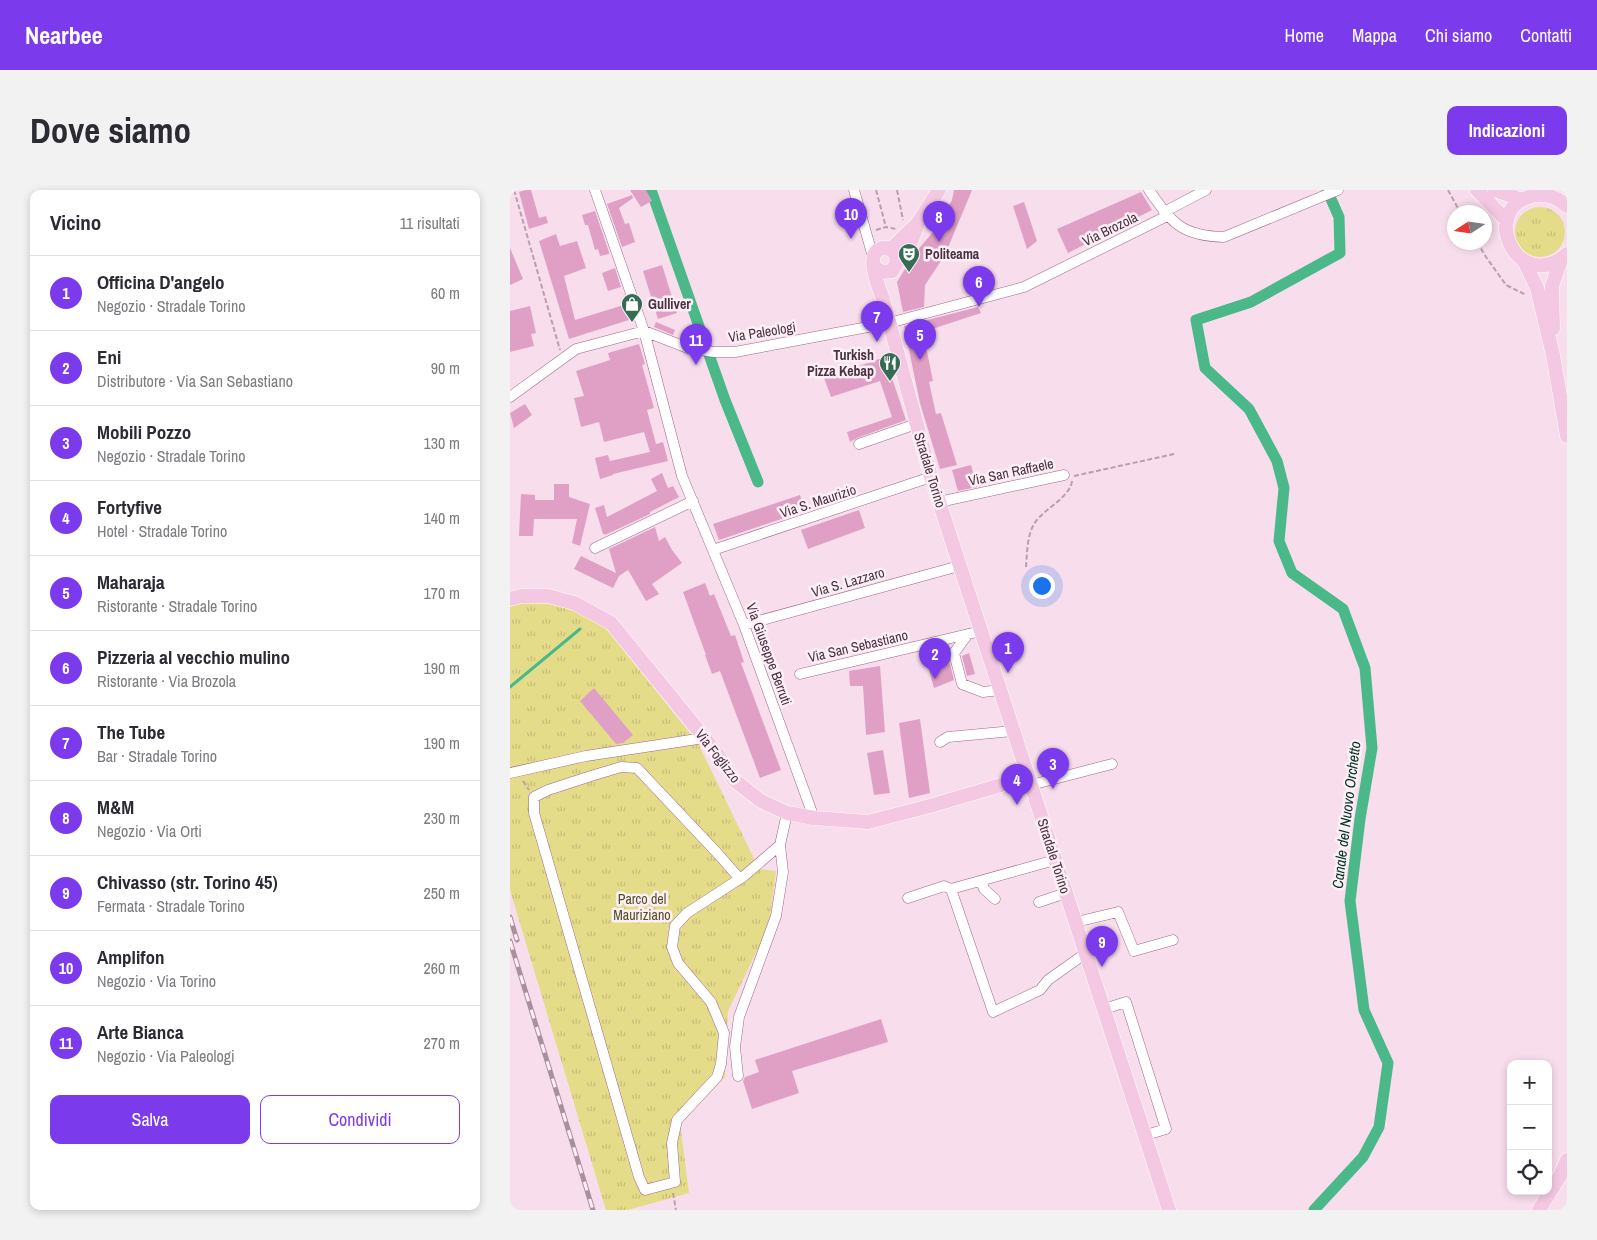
<!DOCTYPE html>
<html lang="it">
<head>
<meta charset="utf-8">
<style>
  body { margin:0; font-family:"Archivo Narrow",sans-serif; background:#f2f2f3; color:#2b2b33 }
  .controls { position:absolute; right:15px; bottom:15px; display:grid; overflow:hidden; border-radius:10px; box-shadow:0 2px 8px #0003 }
  .controls button { width:45px; height:45px; display:grid; place-items:center; padding:0; border:0; border-bottom:1px solid #e1e1e2; background:#fff; color:#2b2b33; font:25px sans-serif }
  .compass { position:absolute; left:937px; top:15px; width:45px; height:45px; border-radius:50%; background:#fff; box-shadow:0 2px 8px #0003; rotate:258deg }
  .you { position:absolute; left:531px; top:395px; width:18px; height:18px; margin:-12px; border:4px solid #fff; border-radius:50%; background:#1a73e8; box-shadow:0 0 0 8px #1a73e833 }
  .badge { display:grid; place-items:center; width:32px; height:32px; border-radius:50%; background:#7c3aed; color:#fff; font-size:16px; font-weight:700 }
  .pin { position:absolute; translate:-50% -41px; filter:drop-shadow(0 1px 2px #0008) }
  .pin::after { content:''; position:absolute; top:26px; width:18px; height:15px; background:inherit; clip-path:polygon(0 0,100% 0,50% 100%) }
  .list { margin:0; padding:0; list-style:none }
  h2 { display:flex; justify-content:space-between; align-items:center; height:65px; margin:0; padding:0 20px; font-size:21px }
  h2 small { font-size:16px; font-weight:400; color:#7c7c81 }
  .list li { display:grid; grid-template-columns:32px 1fr auto; gap:15px; align-items:center; box-sizing:border-box; height:75px; padding:0 20px; border-top:1px solid #e1e1e2 }
  .list b { display:block; font-size:19px; white-space:nowrap }
  .list p { margin:0; font-size:16px; white-space:nowrap; color:#7c7c81 }
  .list em { font-size:16px; font-style:normal; color:#7c7c81 }
  .actions { display:flex; gap:10px; padding:15px 20px }
  .actions a { flex:1; padding:11px 0; border:1px solid #7c3aed; border-radius:10px; text-align:center; font-size:18px; color:#7c3aed }
  .actions .main { background:#7c3aed; color:#fff }
  .icon { flex:none; width:28px; height:28px; fill:none; stroke:currentColor; stroke-width:2; stroke-linecap:round; stroke-linejoin:round }
  .map { position:relative; flex:none; width:1057px; height:1020px; overflow:hidden; border-radius:10px }
  header { display:flex; align-items:center; gap:30px; box-sizing:border-box; height:70px; padding:0 25px; background:#7c3aed; color:#fff }
  header strong { font-size:24px }
  nav { display:flex; gap:28px; margin-inline-start:auto; font-size:18px }
  .intro { display:flex; align-items:center; justify-content:space-between; box-sizing:border-box; height:120px; padding:0 30px }
  h1 { margin:0; font-size:35px }
  .button { padding:12px 22px; border-radius:10px; background:#7c3aed; color:#fff; font-size:18px; font-weight:700 }
  main { display:flex; gap:30px; padding:0 30px }
  aside { flex:1; background:#fff; border-radius:10px; box-shadow:0 2px 8px #0003 }
  .map>svg:first-child { display:block }
</style>
</head>
<body>
<header>
<strong>Nearbee</strong>
<nav><a>Home</a><a>Mappa</a><a>Chi siamo</a><a>Contatti</a></nav>
</header>
<div class="intro"><h1>Dove siamo</h1><a class="button">Indicazioni</a></div>
<main>
<aside>
<h2>Vicino<small>11 risultati</small></h2>
<ul class="list">
<li><span class="badge">1</span><div><b>Officina D'angelo</b><p>Negozio · Stradale Torino</p></div><em>60 m</em></li>
<li><span class="badge">2</span><div><b>Eni</b><p>Distributore · Via San Sebastiano</p></div><em>90 m</em></li>
<li><span class="badge">3</span><div><b>Mobili Pozzo</b><p>Negozio · Stradale Torino</p></div><em>130 m</em></li>
<li><span class="badge">4</span><div><b>Fortyfive</b><p>Hotel · Stradale Torino</p></div><em>140 m</em></li>
<li><span class="badge">5</span><div><b>Maharaja</b><p>Ristorante · Stradale Torino</p></div><em>170 m</em></li>
<li><span class="badge">6</span><div><b>Pizzeria al vecchio mulino</b><p>Ristorante · Via Brozola</p></div><em>190 m</em></li>
<li><span class="badge">7</span><div><b>The Tube</b><p>Bar · Stradale Torino</p></div><em>190 m</em></li>
<li><span class="badge">8</span><div><b>M&amp;M</b><p>Negozio · Via Orti</p></div><em>230 m</em></li>
<li><span class="badge">9</span><div><b>Chivasso (str. Torino 45)</b><p>Fermata · Stradale Torino</p></div><em>250 m</em></li>
<li><span class="badge">10</span><div><b>Amplifon</b><p>Negozio · Via Torino</p></div><em>260 m</em></li>
<li><span class="badge">11</span><div><b>Arte Bianca</b><p>Negozio · Via Paleologi</p></div><em>270 m</em></li>
</ul>
<div class="actions"><a class="main">Salva</a><a>Condividi</a></div>
</aside>
<div class="map">
<svg width="1057" height="1020" viewBox="0 0 1057 1020">
  <defs>
    <pattern id="grass-tufts" width="24" height="20" patternUnits="userSpaceOnUse" patternTransform="scale(1.25)"><rect width="24" height="20" fill="#e5dc8a"/><path d="M3 7l-1-3M5 7V3M7 7l1-3M15 17l-1-3M17 17v-4M19 17l1-3" fill="none" stroke="#c6bd78"/></pattern>
  </defs>
  <rect width="100%" height="100%" fill="#f8ddec"/>
  <path fill="url(#grass-tufts)" d="M1005 42a25 25 0 1 1 50 0a25 25 0 1 1-50 0Z
    M47,411l48,26 93,116 61,126 17,2 -7,55 -41,85 -3,66 -45,46 9,70 -61,17h-22l-96,-320v-288z"/>
  <g fill="none" stroke-linecap="round" stroke-linejoin="round">
    <path stroke="#4bb88a" stroke-width="3" d="M0,497l70,-58"/>
    <path stroke="#4bb88a" stroke-width="11" d="M141,0l74,210 33,82
      M804,1020l49,-53 16,-30 9,-64 -24,-53 -14,-109 10,-82 12,-71 -7,-80 -22,-59 -51,-36 -13,-32 5,-53 -7,-27 -28,-52 -44,-41 -9,-48 55,-18 89,-49 -1,-36 -12,-27"/>
  </g>
  <path fill="#e0a0c6" d="M16,0h5l8,28 7,-2 2,7 -19,6 -10,-37z
    M120,0h16l6,11 -11,6z
    M444,0h18l-27,65 -20,30 -1,22 -21,5 -6,-30 18,-29 18,-21 19,-32z
    M631,2l11,18 -84,43 -11,-24z
    M122,5l1,3 -14,10 6,16 4,-1 6,19 -13,5 -15,-43z
    M514,12l13,39 -10,8 -14,-43z
    M85,21l14,41v2l-9,2 -2,-7 -3,1 -7,-25h-3l-3,-10z
    M46,44l4,12 17,-5 9,27 -22,8 11,44 52,-16 5,15 -63,20 -30,-98z
    M0,58l13,31 -13,6z
    M152,75l15,48 -19,6 -15,-48z
    M105,78l6,19 -13,4 -6,-18z
    M20,116l6,27 -5,1 3,12 -24,6v-41z
    M468,117l3,6 -58,19 10,49 -4,1 7,32 5,-1 16,52 -17,4 -20,-66 -16,-77z
    M146,132l19,8 -2,5 -19,-8z
    M129,154l6,20 -3,1 12,43 -7,2 9,34 7,-2 5,19 -55,13v1l-13,4 -5,-21 13,-3 2,6 40,-9 -6,-20 -40,10 -5,-20 -18,5 -7,-29 10,-2 -8,-25 34,-11 -2,-7z
    M375,167l21,63 -49,18 -7,4 -3,-10 45,-15 -12,-36 -49,16 -7,-19z
    M15,214l7,11 -18,13 -4,-15z
    M461,275l6,22 -19,4 -6,-21z
    M152,283l6,15 5,-2 6,11 -29,15v2l-45,21v-1h-2l-8,-26 9,-3 3,12 50,-26 -6,-12z
    M44,294h15v13l21,7 -10,42 -8,-3 5,-24h-43l-1,17h-14l2,-42 14,1v5h19z
    M290,305l5,16 -86,29 -6,-16z
    M349,320l6,18 -57,21 -7,-19z
    M145,337l4,14 6,-4 7,13 10,13 -30,21 7,10 -13,7 -18,-31 -9,6 -6,12 -39,-19 7,-13 35,17 -7,-24z
    M195,393l5,13 4,-2 17,42 4,-1 9,27 -3,1 40,107 -21,8 -40,-107 -8,3 -7,-19h1l-23,-63z
    M422,463l3,11 14,-4 5,20 -20,8 -9,-33z
    M459,463l6,21 -8,2 -5,-20z
    M370,476l5,66 -19,3 -3,-49h-13l-1,-15z
    M84,498l39,47 -10,8 -7,1 -36,-43z
    M410,529l10,74 -21,5 -10,-75z
    M373,560l7,43 -16,2 -7,-42z
    M371,829l7,23 -96,29 7,22 -47,16 -9,-28 2,-4 14,-5 -4,-12z"/>
  <g fill="none" stroke-linecap="round" stroke-linejoin="round">
    <g stroke="#a1668a" stroke-width="11">
      <path id="minor" d="M85,0l49,141 38,145 62,149 70,193
        M344,0l19,67
        M639,0c23,33 32,46 75,47l114,-47
        M654,22l42,-22
        M0,207l66,-48 68,-18 44,17 26,4h21l154,-29 135,-36 143,-71
        M349,254l57,-20
        M429,312l125,-27
        M85,358l98,-47
        M203,360l218,-73
        M234,435l215,-59
        M458,444l-14,19 8,31 21,8 17,-2
        M290,484l181,-43
        M430,552l8,-5 65,-6
        M0,583l76,-17 118,-18
        M521,595l81,-21
        M545,670l-104,29 42,123 47,-22 8,-10 38,-27
        M230,689l-21,-24 -82,-87 -16,-1 -30,9 -43,14 -14,7v16l105,364 6,13 30,-8 -3,-39 5,-23 40,-43 4,-13 3,-31 -13,-31 -33,-39 -6,-16 3,-21 12,-13 57,-37 36,-31
        M471,691l3,8 11,10
        M398,708l36,-12 7,3
        M529,712l27,-9
        M566,732l42,-10 16,39 39,-11
        M594,819l22,-7 40,127 -20,6
        M228,886l-3,-29 4,-30 37,-101 7,-44 -3,-27 7,-32"/>
    </g>
    <g stroke="#fff" stroke-width="15">
      <path id="major" d="M967,0l30,31
        M985,0l27,10
        M1057,16c-10,-9 -21,-13 -35,-10 -54,13 -14,100 35,58
        M381,59l26,-25 22,-34
        M1014,71l13,27 16,67 14,81
        M387,72l13,-18 7,-17
        M364,77l8,5 10,-1 5,-9 -2,-9c-5,-4 -10,-7 -15,-4 -15,6 -1,39 3,50l48,178 238,733
        M1043,139l-1,-43 9,-26
        M0,409l11,-3h27l26,7 37,20 105,129 18,28 27,21 26,12 27,5 54,4 62,-16 98,-29
        M1029,1020l21,-34 7,-16"/>
    </g>
    <path stroke="#b99fae" stroke-width="2" stroke-dasharray="5 2.5" stroke-linecap="butt" d="M4,0l46,160
      M366,0l10,37
      M387,0l6,30
      M938,0l12,22
      M366,40l10,-3 10,2
      M967,52l9,15 20,28 20,10
      M564,286l100,-22
      M516,377c1,-13 1,-31 8,-43 9,-15 36,-26 38,-43
      M13,591l6,9
      M163,1003l3,17"/>
    <use href="#minor" stroke="#fff" stroke-width="10"/>
    <use href="#major" stroke="#f4c8e2" stroke-width="14"/>
    <g stroke="#aa8f9f" stroke-width="5">
      <path id="rail" d="M0,727l7,23
        M0,751l83,269"/>
    </g>
    <use href="#rail" stroke="#fceff6" stroke-width="3" stroke-dasharray="9" stroke-linecap="butt"/>
  </g>
  <defs>
    <g id="theatre-pin" transform="scale(1.125)"><path d="M0 17L-7.5 6A9.5 9.5 0 1 1 7.5 6Z" fill="#356c54" stroke="#fceff6"/><path d="M-5-5.5Q0-4 5-5.5V0Q5 5 0 6Q-5 5-5 0ZM-3.3-2.5H-1v1.5H-3.3ZM1-2.5H3.3v1.5H1ZM-2.8 1Q0 5.5 2.8 1Z" fill="#fff"/></g>
    <g id="shop-pin" transform="scale(1.125)"><path d="M0 17L-7.5 6A9.5 9.5 0 1 1 7.5 6Z" fill="#356c54" stroke="#fceff6"/><path d="M-5-2.5h2.3a2.7 3.5 0 0 1 5.4 0H5L5.5 6h-11ZM-1.5-2.5h3a1.5 2.3 0 0 0-3 0Z" fill="#fff"/></g>
    <g id="restaurant-pin" transform="scale(1.125)"><path d="M0 17L-7.5 6A9.5 9.5 0 1 1 7.5 6Z" fill="#356c54" stroke="#fceff6"/><path d="M-5-6h1v4h1v-4h1v4h1v-4h1v5L-1.5 .5V6h-2V.5L-5-1ZM5-6V6H3V1.5H1.5Q1.5-4 5-6Z" fill="#fff"/></g>
  </defs>
  <g fill-rule="evenodd">
    <use href="#theatre-pin" x="399" y="64"/>
    <use href="#shop-pin" x="122" y="114"/>
    <use href="#restaurant-pin" x="380" y="173"/>
  </g>
  <g text-anchor="middle" dominant-baseline="central" stroke-width="5" stroke-linejoin="round" paint-order="stroke">
    <g font-size="14" fill="#4b3141" stroke="#fceff6">
      <text transform="translate(600 39) rotate(-26)">Via Brozola</text>
      <text transform="translate(252 142) rotate(-9)">Via Paleologi</text>
      <text transform="translate(420 280) rotate(73)">Stradale Torino</text>
      <text transform="translate(501 282) rotate(-12)">Via San Raffaele</text>
      <text transform="translate(308 311) rotate(-18)">Via S. Maurizio</text>
      <text transform="translate(338 392) rotate(-16)">Via S. Lazzaro</text>
      <text transform="translate(348 456) rotate(-13)">Via San Sebastiano</text>
      <text transform="translate(259 464) rotate(70)">Via Giuseppe Berruti</text>
      <text transform="translate(208 566) rotate(52)">Via Foglizzo</text>
      <text transform="translate(544 666) rotate(72)">Stradale Torino</text>
    </g>
    <g font-size="14" font-weight="bold" fill="#4b3141" stroke="#fceff6" text-anchor="start">
      <text x="415" y="64">Politeama</text>
      <text x="138" y="114">Gulliver</text>
      <text x="364" y="165" text-anchor="end">Turkish<tspan x="364" dy="16">Pizza Kebap</tspan></text>
    </g>
    <g font-size="14" fill="#524e24" stroke="#fceff6">
      <text x="132" y="709">Parco del<tspan x="132" dy="16">Mauriziano</tspan></text>
    </g>
    <g font-size="15" font-style="italic" fill="#013321" stroke="#fceff6">
      <text transform="translate(836 625) rotate(-83)">Canale del Nuovo Orchetto</text>
    </g>
  </g>
</svg>
<div class="controls">
<button>+</button>
<button>−</button>
<button><svg class="icon" aria-label="locate" viewBox="0 0 24 24"><circle cx="12" cy="12" r="6"/><path d="M12 2v4M12 18v4M2 12h4M18 12h4"/></svg></button>
</div>
<svg class="compass" viewBox="-18 -18 36 36"><path d="M0-13l5 13h-10z" fill="#e53935"/><path d="M0 13l5-13h-10z" fill="#7c7c81"/></svg>
<div class="you"></div>
<div class="pin badge" style="left:498px;top:483px">1</div>
<div class="pin badge" style="left:425px;top:489px">2</div>
<div class="pin badge" style="left:543px;top:599px">3</div>
<div class="pin badge" style="left:507px;top:615px">4</div>
<div class="pin badge" style="left:410px;top:170px">5</div>
<div class="pin badge" style="left:469px;top:117px">6</div>
<div class="pin badge" style="left:367px;top:152px">7</div>
<div class="pin badge" style="left:429px;top:52px">8</div>
<div class="pin badge" style="left:592px;top:777px">9</div>
<div class="pin badge" style="left:341px;top:49px">10</div>
<div class="pin badge" style="left:186px;top:175px">11</div>
</div>
</main>
</body>
</html>
